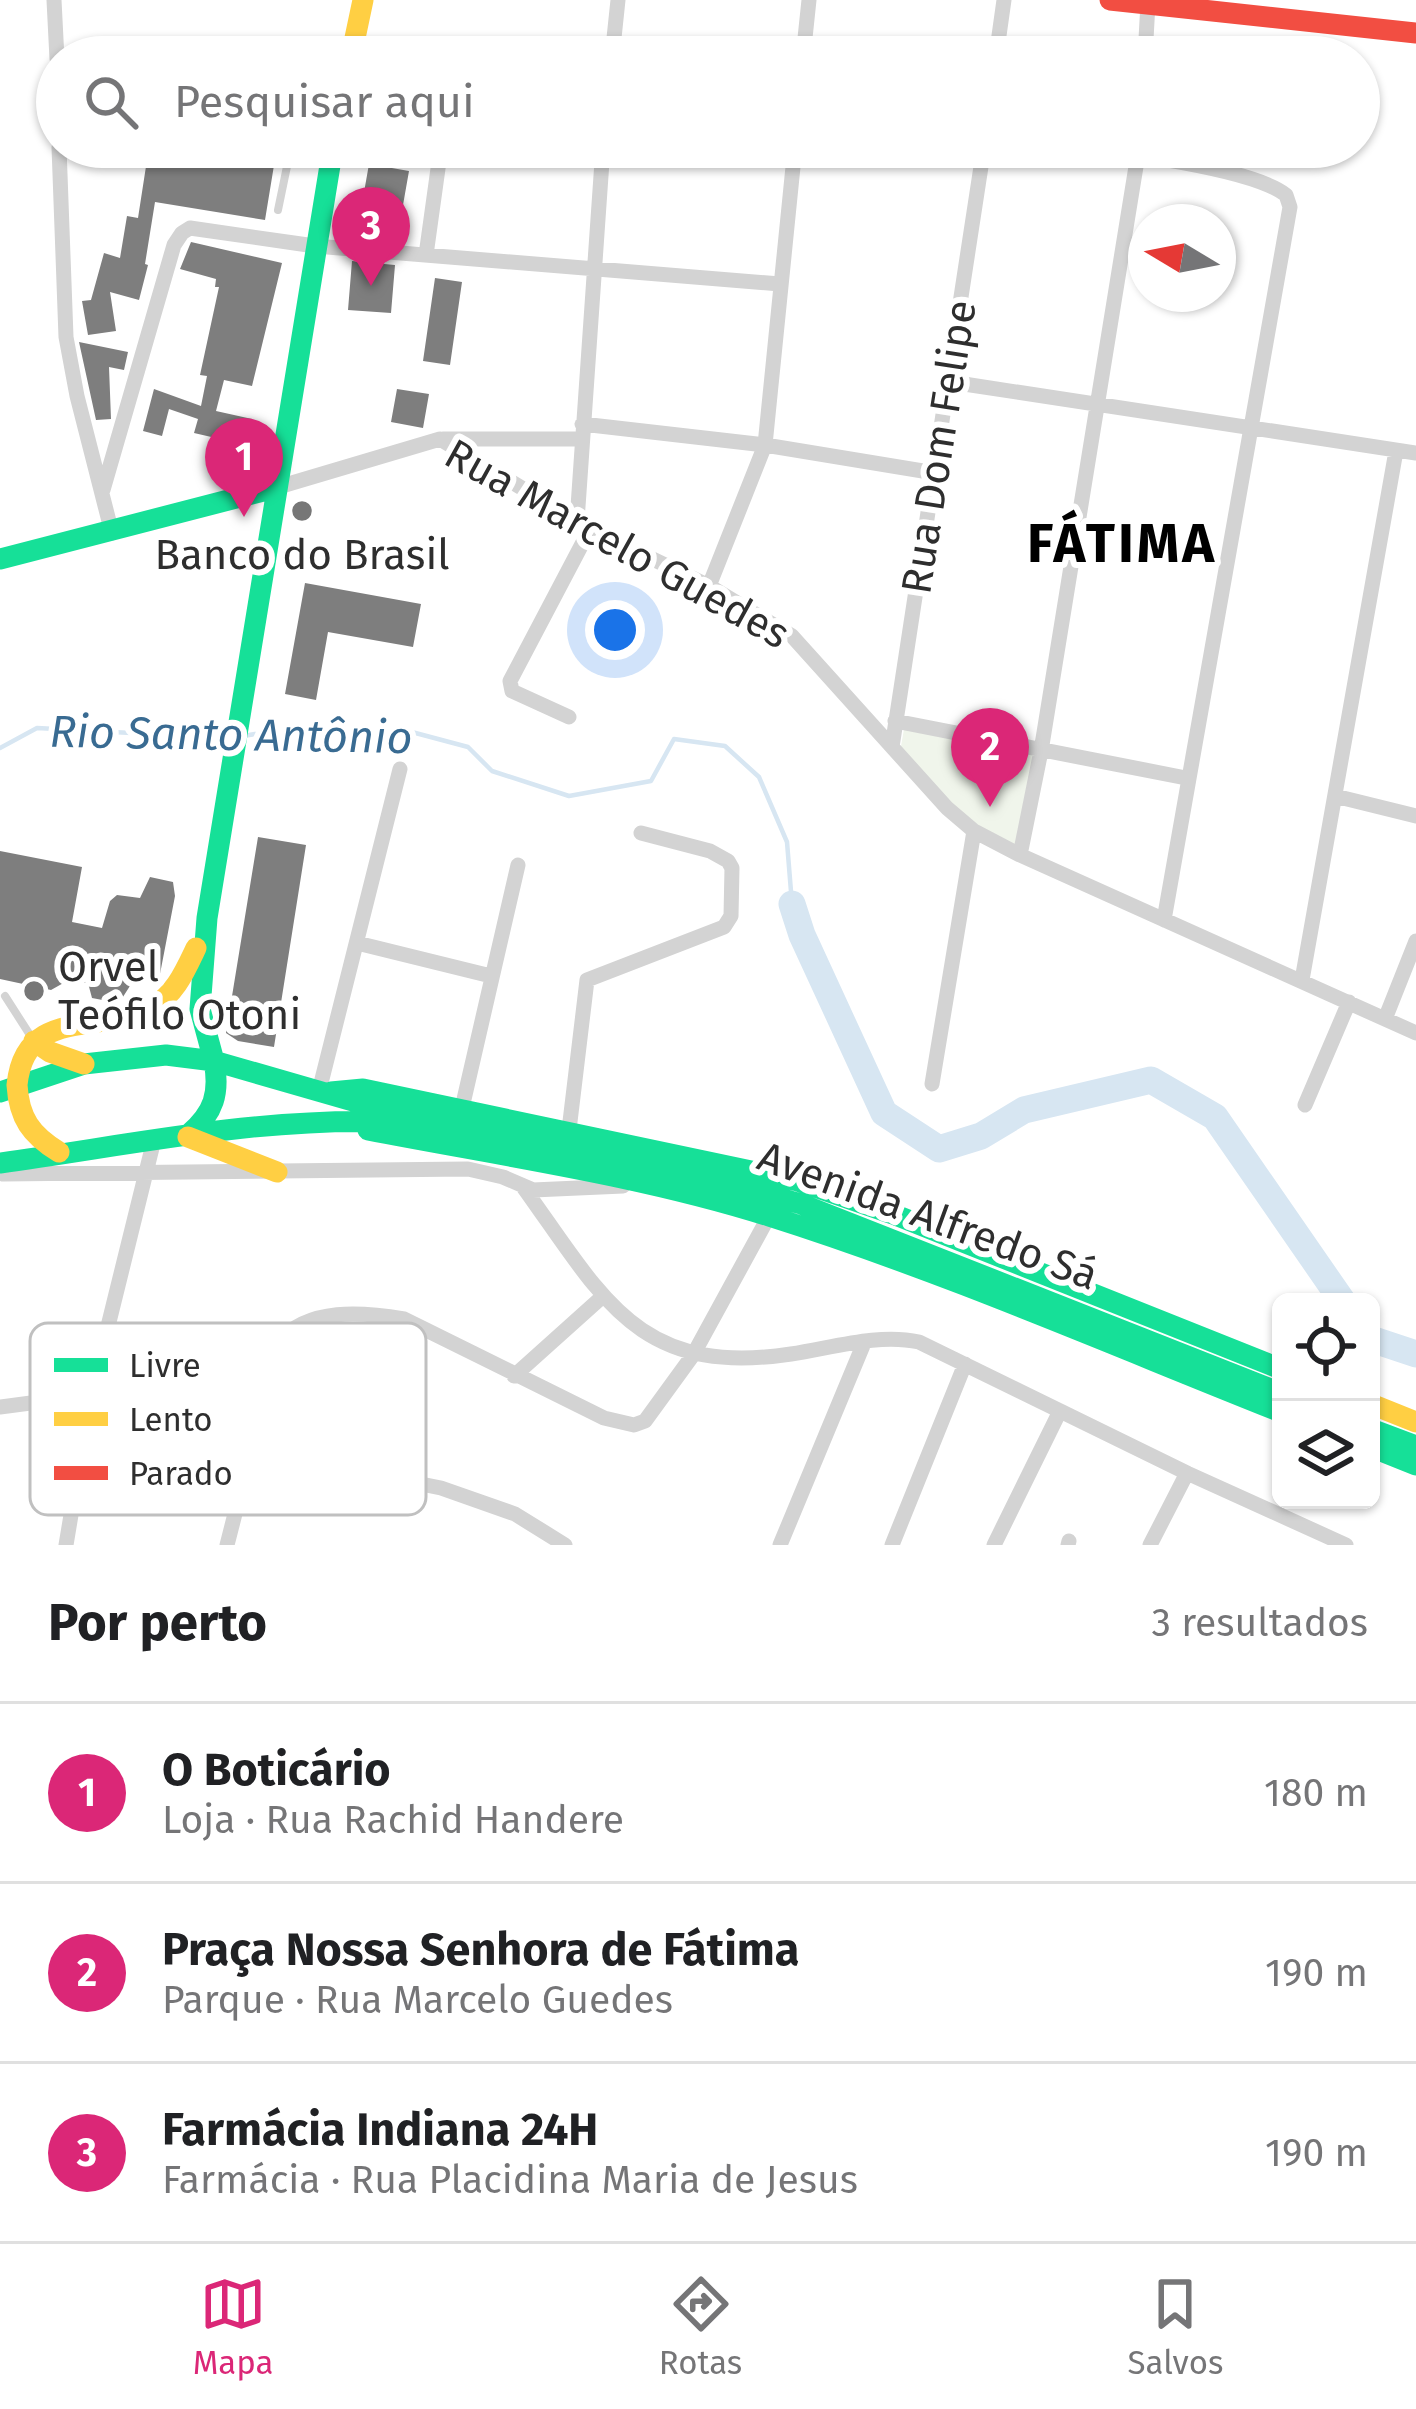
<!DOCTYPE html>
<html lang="pt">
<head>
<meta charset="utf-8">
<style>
  body { margin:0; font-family:"Fira Sans",sans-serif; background:#f2f2f2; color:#202124 }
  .controls { position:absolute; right:36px; bottom:36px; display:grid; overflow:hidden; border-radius:18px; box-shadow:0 3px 9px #0004 }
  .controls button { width:108px; height:108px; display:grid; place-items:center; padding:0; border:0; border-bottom:3px solid #e0e0e0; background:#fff; color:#202124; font:60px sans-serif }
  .compass { position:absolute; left:1128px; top:204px; width:108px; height:108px; border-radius:50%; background:#fff; box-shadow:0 3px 9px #0004; rotate:280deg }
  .you { position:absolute; left:615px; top:630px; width:42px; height:42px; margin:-30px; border:9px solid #fff; border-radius:50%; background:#1a73e8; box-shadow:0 0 0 18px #1a73e833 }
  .badge { display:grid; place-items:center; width:78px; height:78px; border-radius:50%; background:#db2777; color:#fff; font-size:39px; font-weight:700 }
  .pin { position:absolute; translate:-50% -99px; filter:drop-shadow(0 3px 6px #0008) }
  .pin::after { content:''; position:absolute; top:63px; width:42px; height:36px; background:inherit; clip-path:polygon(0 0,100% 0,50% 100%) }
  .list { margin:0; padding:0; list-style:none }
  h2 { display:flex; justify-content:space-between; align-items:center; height:156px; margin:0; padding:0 48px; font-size:51px }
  h2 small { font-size:39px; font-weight:400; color:#757577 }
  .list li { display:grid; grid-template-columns:78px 1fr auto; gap:36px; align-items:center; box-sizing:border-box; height:180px; padding:0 48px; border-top:3px solid #e0e0e0 }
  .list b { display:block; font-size:45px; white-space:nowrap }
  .list p { margin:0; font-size:39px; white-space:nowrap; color:#757577 }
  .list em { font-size:39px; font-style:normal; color:#757577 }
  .icon { flex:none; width:66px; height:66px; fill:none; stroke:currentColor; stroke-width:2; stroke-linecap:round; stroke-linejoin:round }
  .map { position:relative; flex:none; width:1416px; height:1545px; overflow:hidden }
  .search { position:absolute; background:#fff; box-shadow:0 3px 9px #0004; left:36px; right:36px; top:36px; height:132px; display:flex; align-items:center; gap:30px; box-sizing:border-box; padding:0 42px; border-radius:66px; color:#757577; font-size:45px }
  .sheet { height:696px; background:#fff }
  nav { display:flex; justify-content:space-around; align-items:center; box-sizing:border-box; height:168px; border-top:3px solid #e0e0e0; background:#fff; font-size:33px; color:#757577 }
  nav a { display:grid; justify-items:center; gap:6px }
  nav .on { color:#db2777 }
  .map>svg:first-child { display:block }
</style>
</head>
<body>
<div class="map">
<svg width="1416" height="1545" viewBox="0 0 1416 1545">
  <rect width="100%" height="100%" fill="#fff"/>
  <path fill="#f0f5eb" d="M904,729l134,26 -19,93 -46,-21 -73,-75z"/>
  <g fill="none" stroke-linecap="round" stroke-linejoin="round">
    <path stroke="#d7e6f2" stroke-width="4.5" d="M243,736l43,-7 122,2 60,16 24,24 77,25 82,-15 23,-42 51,7 34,31 28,65 5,62
      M0,748l37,-20 189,10"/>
    <path stroke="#d7e6f2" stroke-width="27" d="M792,904l10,31 82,178 55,36 42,-13 43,-26 127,-30 64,37 128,185
      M1371,1339l45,15"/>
  </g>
  <path fill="#7e7e7e" d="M149,147h128l-12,73 -110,-18 -10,62 3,1 -9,35 -29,-8 6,39 -28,4 -6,-34 9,-1 13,-47 16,5 7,-42 11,2z
    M369,164l40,7 -12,68 -40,-7z
    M191,242l91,21 -30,123 -28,-6 -8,31 36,8 -6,26 -52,-12 4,-14 -29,-10 -7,27 -19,-5 11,-42 47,17 6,-30 -7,-1 19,-88h-4l1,-8 -36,-10z
    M352,261l43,4 -4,48 -43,-3z
    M435,278l27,4 -12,83 -27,-4z
    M79,342l49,10 -4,18 -15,-3 2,52 -15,1z
    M397,389l32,5 -6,34 -32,-6z
    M305,583l116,21 -8,43 -85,-15 -12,68 -31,-6z
    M258,837l48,8 -32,202 -36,-6 -12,-8z
    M0,851l82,16 -10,55 30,6 8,-27 7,-6 23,3 10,-21 23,5 2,14 -15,78 -25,4 -14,22 -8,2 -21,-4 -4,-15 -21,-2 -16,9 -51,-11z"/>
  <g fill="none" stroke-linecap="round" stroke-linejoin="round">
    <path stroke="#d3d3d3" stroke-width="8" d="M278,210l13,-63
      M5,996l25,39"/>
    <path stroke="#d3d3d3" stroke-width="15" d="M54,0l3,59
      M612,57l6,-57
      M803,57l6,-57
      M996,57l8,-57
      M1145,57l3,-54
      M59,147l7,190 11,59 35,137
      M1072,147c47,5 180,21 214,48l4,12 -126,713
      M426,255l15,-108
      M951,382l465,71
      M582,424l183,21 170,28
      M443,439h137
      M275,488l165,-49 150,90 119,57 83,50 155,172 27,23 46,24 396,178
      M103,490l71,-245 8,-12 8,-5 125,18 465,38
      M577,521l26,-374
      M709,586l56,-141 30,-298
      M569,717l-57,-26 -2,-10 80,-152
      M895,721l291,57
      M892,747l92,-600
      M1335,796l81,20
      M1020,855l21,-104 98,-603
      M357,943l134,33
      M1302,980l94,-529
      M1385,1019l31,-78
      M932,1084l42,-253
      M319,1091l81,-322
      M1305,1105l44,-103
      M462,1108l56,-243
      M569,1130l18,-150 137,-53 7,-11 1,-48 -4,-7 -18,-10 -69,-18
      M3,1174l465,-5 35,8 30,13 90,-4
      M524,1188c79,110 114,189 267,166 41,-6 87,-21 128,-12l268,131 159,72
      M514,1376l88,-79
      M0,1407l91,-12
      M252,1450l189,38 74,26 50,31
      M66,1545l25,-150 63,-255
      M227,1545l52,-203c29,-35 84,-30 125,-23l200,99 30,7 11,-4 48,-66 76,-139
      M780,1545l84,-202
      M892,1545l73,-181
      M994,1545l66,-134
      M1068,1545l1,-4
      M1150,1545l37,-72"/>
    <path stroke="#16e098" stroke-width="21" d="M0,559l275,-71
      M214,1061l-14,-52 7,-91 126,-771
      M0,1092l84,-28 82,-9 48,6 229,66 261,50 97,27 480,189
      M331,1092l32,-3 435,92 95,33 388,155
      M368,1130c134,26 271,45 401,86 174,55 343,129 512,196
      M189,1134c25,-21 31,-41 25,-73
      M0,1163c131,-18 259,-46 391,-41
      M1371,1429l45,17
      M1371,1447l45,18"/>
    <path stroke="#ffcf43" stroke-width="21" d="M351,57l12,-57
      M34,1041l16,11 34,12
      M17,1085c8,-80 85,-50 134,-77 24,-13 34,-37 45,-60
      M17,1085c2,33 14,50 42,67
      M188,1137l89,35
      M1371,1404l45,18"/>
    <path stroke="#f24e42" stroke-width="21" d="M1110,0l306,33"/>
  </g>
  <g fill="#777" stroke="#fff" stroke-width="4.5">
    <circle cx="302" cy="511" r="12"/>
    <circle cx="34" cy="991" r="12"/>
  </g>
  <g text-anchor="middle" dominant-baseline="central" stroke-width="12" stroke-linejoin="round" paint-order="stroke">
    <g font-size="42" fill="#2e2e2e" stroke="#fff">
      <text transform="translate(939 447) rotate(-81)">Rua Dom Felipe</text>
      <text transform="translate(617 544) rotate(29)">Rua Marcelo Guedes</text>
      <text transform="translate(928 1216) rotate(20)">Avenida Alfredo Sá</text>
    </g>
    <g font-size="42" fill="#2e2e2e" stroke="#fff">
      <text x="302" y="555">Banco do Brasil</text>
      <text x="58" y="967" text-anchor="start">Orvel<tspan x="58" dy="48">Teófilo Otoni</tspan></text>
    </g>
    <g font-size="45" font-style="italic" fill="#396b92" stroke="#fff">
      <text transform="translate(231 735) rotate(1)">Rio Santo Antônio</text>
    </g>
    <g font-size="54" font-weight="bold" letter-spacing="3" fill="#000" stroke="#fff">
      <text x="1122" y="544">FÁTIMA</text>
    </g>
  </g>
  <rect x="30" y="1323" width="396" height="192" rx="18" fill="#fff" stroke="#c0c0c0" stroke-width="3"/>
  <rect x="54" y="1358" width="54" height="14" fill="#16e098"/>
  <rect x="54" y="1412" width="54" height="14" fill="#ffcf43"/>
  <rect x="54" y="1466" width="54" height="14" fill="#f24e42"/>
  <g font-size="33" fill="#2e2e2e">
    <text x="129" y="1377">Livre</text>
    <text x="129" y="1431">Lento</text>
    <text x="129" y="1485">Parado</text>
  </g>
</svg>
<div class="controls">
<button><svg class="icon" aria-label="locate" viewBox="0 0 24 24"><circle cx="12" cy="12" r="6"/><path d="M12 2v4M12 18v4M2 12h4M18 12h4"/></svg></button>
<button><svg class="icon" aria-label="layers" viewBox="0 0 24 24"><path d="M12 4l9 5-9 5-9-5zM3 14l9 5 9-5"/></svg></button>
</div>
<svg class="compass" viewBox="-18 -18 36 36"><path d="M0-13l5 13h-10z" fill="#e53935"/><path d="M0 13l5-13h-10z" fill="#757577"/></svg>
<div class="you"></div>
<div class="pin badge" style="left:244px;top:517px">1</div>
<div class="pin badge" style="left:990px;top:807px">2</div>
<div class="pin badge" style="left:371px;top:286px">3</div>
<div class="search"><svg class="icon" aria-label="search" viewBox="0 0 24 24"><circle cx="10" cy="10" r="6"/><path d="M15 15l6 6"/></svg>Pesquisar aqui</div>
</div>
<section class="sheet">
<h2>Por perto<small>3 resultados</small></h2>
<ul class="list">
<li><span class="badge">1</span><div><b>O Boticário</b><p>Loja · Rua Rachid Handere</p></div><em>180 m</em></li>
<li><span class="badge">2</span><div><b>Praça Nossa Senhora de Fátima</b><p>Parque · Rua Marcelo Guedes</p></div><em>190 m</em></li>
<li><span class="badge">3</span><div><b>Farmácia Indiana 24H</b><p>Farmácia · Rua Placidina Maria de Jesus</p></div><em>190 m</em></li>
</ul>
</section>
<nav>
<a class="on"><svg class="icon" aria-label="map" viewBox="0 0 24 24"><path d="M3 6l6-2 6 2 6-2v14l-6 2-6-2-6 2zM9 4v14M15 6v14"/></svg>Mapa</a>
<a><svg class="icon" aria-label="directions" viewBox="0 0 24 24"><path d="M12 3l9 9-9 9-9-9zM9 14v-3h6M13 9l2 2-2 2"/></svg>Rotas</a>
<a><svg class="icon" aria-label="saved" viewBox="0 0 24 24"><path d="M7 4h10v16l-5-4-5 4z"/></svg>Salvos</a>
</nav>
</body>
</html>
